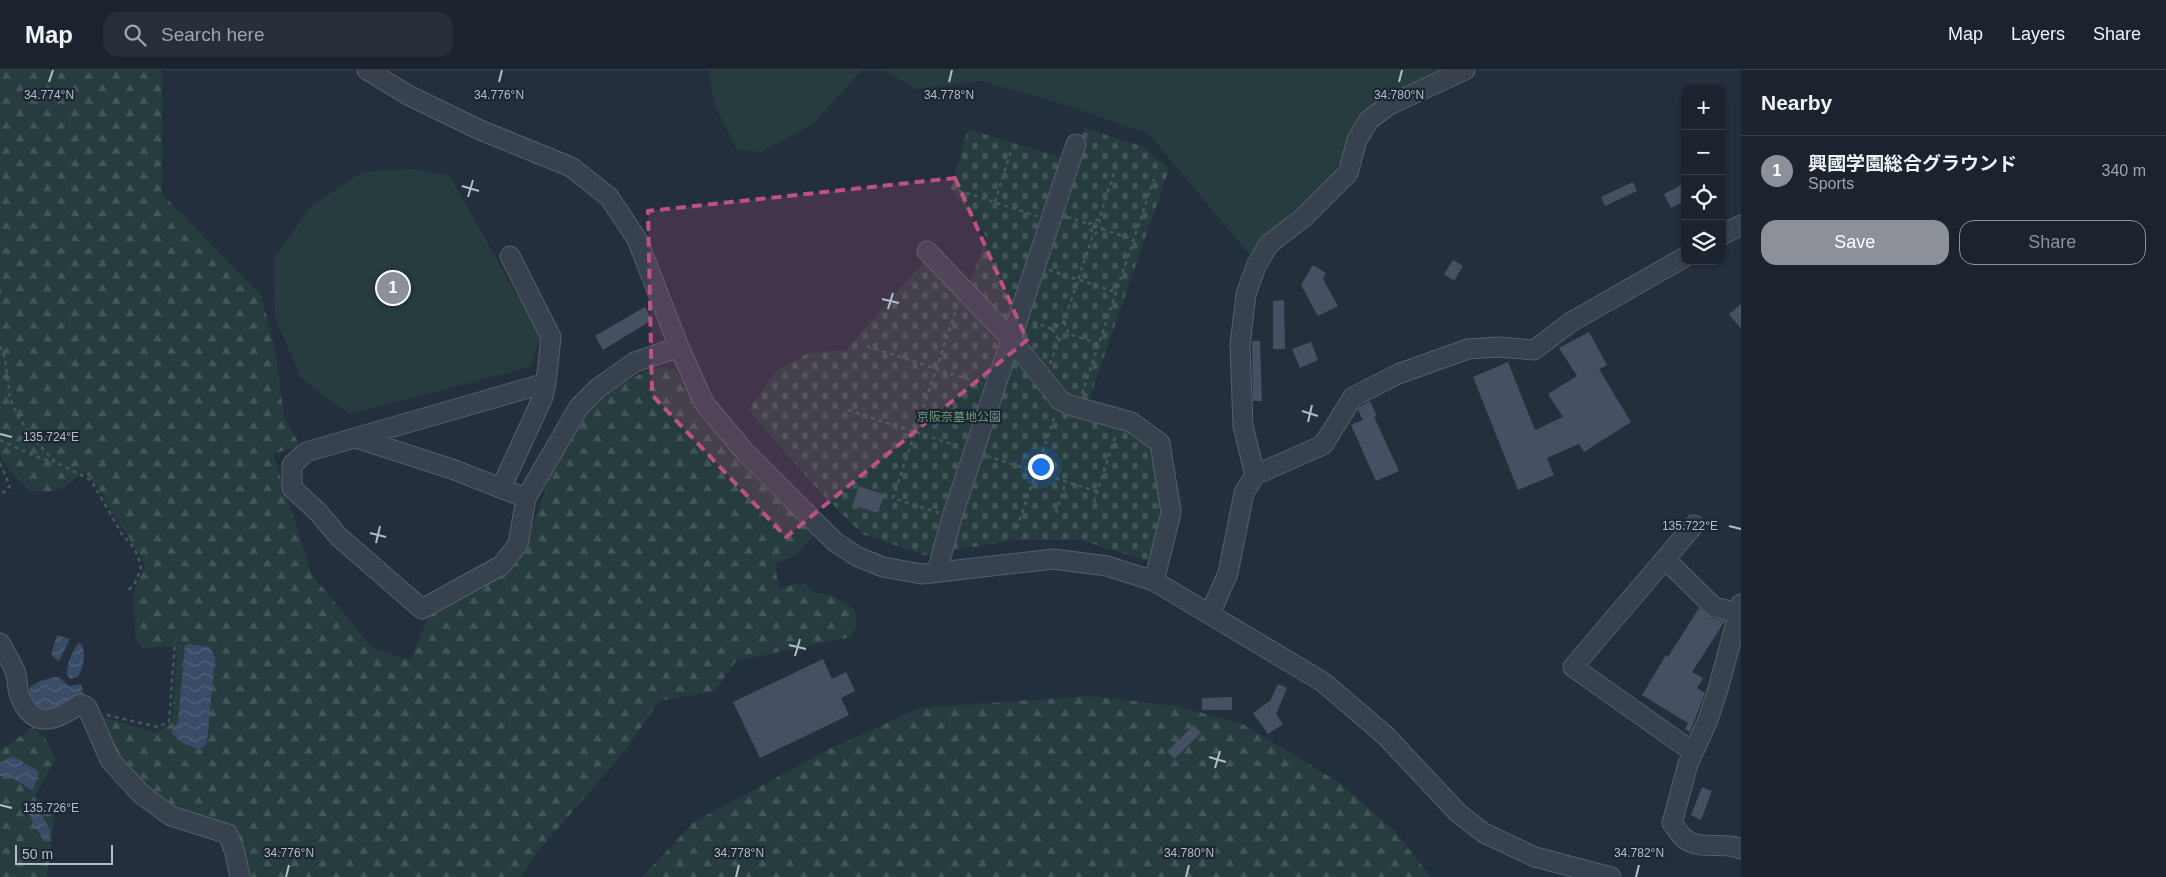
<!DOCTYPE html>
<html lang="en">
<head>
<meta charset="utf-8">
<style>
  body { margin:0; font-family:Arial,"Noto Sans JP",sans-serif; background:#282f3a; color:#f1f3f6 }
  .controls { position:absolute; right:15px; top:15px; display:grid; overflow:hidden; border-radius:10px; box-shadow:0 1px 4px #0004 }
  .controls button { width:45px; height:45px; display:grid; place-items:center; padding:0; border:0; border-bottom:1px solid #39404a; background:#1b232e; color:#f1f3f6; font:25px sans-serif }
  .scale { position:absolute; left:15px; bottom:12px; width:98px; box-sizing:border-box; padding-left:5px; border:2px solid #b4bcc9; border-top:0; font-size:14px; line-height:18px; white-space:nowrap; color:#b4bcc9; -webkit-text-stroke:4px #1d2633; paint-order:stroke }
  .you { position:absolute; left:1040px; top:396px; width:18px; height:18px; margin:-12px; border:4px solid #fff; border-radius:50%; background:#1a73e8; box-shadow:0 0 0 8px #1a73e833 }
  .badge { display:grid; place-items:center; width:32px; height:32px; border-radius:50%; background:#8c9099; color:#fff; font-size:16px; font-weight:700 }
  .pin { position:absolute; translate:-50% -50%; border:2px solid #fff; box-shadow:0 1px 5px #0006 }
  .list { margin:0; padding:0; list-style:none }
  h2 { display:flex; justify-content:space-between; align-items:center; height:65px; margin:0; padding:0 20px; font-size:21px }
  h2 small { font-size:16px; font-weight:400; color:#a0a4aa }
  .list li { display:grid; grid-template-columns:32px 1fr auto; gap:15px; align-items:center; box-sizing:border-box; height:70px; padding:0 20px; border-top:1px solid #39404a }
  .list b { display:block; font-size:19px; white-space:nowrap }
  .list p { margin:0; font-size:16px; white-space:nowrap; color:#a0a4aa }
  .list em { font-size:16px; font-style:normal; color:#a0a4aa }
  .actions { display:flex; gap:10px; padding:15px 20px }
  .actions a { flex:1; padding:11px 0; border:1px solid #8c9099; border-radius:15px; text-align:center; font-size:18px; color:#8c9099 }
  .actions .main { background:#8c9099; color:#fff }
  .icon { flex:none; width:28px; height:28px; fill:none; stroke:currentColor; stroke-width:2; stroke-linecap:round; stroke-linejoin:round }
  .map { position:relative; flex:none; width:1741px; height:807px; overflow:hidden }
  header { display:flex; align-items:center; gap:30px; box-sizing:border-box; height:70px; padding:0 25px; background:#1b232e; border-bottom:1px solid #39404a }
  header strong { font-size:24px }
  nav { display:flex; gap:28px; margin-inline-start:auto; font-size:18px }
  .search { width:350px; height:45px; background:#282f3a; display:flex; align-items:center; gap:12px; box-sizing:border-box; padding:0 18px; border-radius:15px; color:#a0a4aa; font-size:19px }
  main { display:flex }
  aside { flex:1; background:#1b232e }
  .map>svg:first-child { display:block }
</style>
</head>
<body>
<header>
<strong>Map</strong>
<div class="search"><svg class="icon" aria-label="search" viewBox="0 0 24 24"><circle cx="10" cy="10" r="6"/><path d="M15 15l6 6"/></svg>Search here</div>
<nav><a>Map</a><a>Layers</a><a>Share</a></nav>
</header>
<main>
<div class="map">
<svg width="1741" height="807" viewBox="0 0 1741 807">
  <defs>
    <pattern id="forest-firs" width="22" height="20" patternUnits="userSpaceOnUse" patternTransform="scale(1.25)"><rect width="22" height="20" fill="#263c3f"/><path d="M5 1l3.5 6h-7zM16 11l3.5 6h-7z" fill="#435659"/></pattern>
    <pattern id="cemetery-stones" width="16" height="16" patternUnits="userSpaceOnUse" patternTransform="scale(1.25)"><rect width="16" height="16" fill="#263c3f"/><path d="M2 7V4a2 2 0 0 1 4 0v3zM10 15v-3a2 2 0 0 1 4 0v3z" fill="#435659"/></pattern>
    <pattern id="water-waves" width="16" height="10" patternUnits="userSpaceOnUse" patternTransform="scale(1.25)"><rect width="16" height="10" fill="#394c67"/><path d="M0 5q4-4 8 0t8 0" fill="none" stroke="#53647b"/></pattern>
  </defs>
  <rect width="100%" height="100%" fill="#242f3e"/>
  <path fill="#263c3f" d="M709,0h153l-49,54 -52,28 -24,-3 -23,-46z
    M884,0h581l-93,43 -52,80 -38,36 -33,25 -100,-120 -79,-28 -88,-25 -67,8z
    M411,99l38,6 92,162 -11,30 -181,47 -48,-36 -26,-61 -1,-59 37,-52 51,-34z"/>
  <path fill="url(#forest-firs)" d="M0,0h162v124l99,101 14,53 9,69 16,29 -27,8 39,121 61,73 38,13 16,-42 21,-19 58,-30 16,-14 35,-100 41,-58 32,-19 24,-12 21,2 25,48 52,52 62,67 -18,19 -21,9 4,25 19,-6h7l9,10 16,1 24,15 3,14 -6,14 -115,24 -21,30 -56,10 -30,45 -93,108 -15,23h-278l-6,-39 -93,-46 -30,-37 -20,-41 62,19 16,-10 5,-77 -35,2 -6,-8 -2,-37 1,-14 10,-22c-8,-22 -17,-28 -28,-47 -11,-16 -17,-36 -34,-48 -20,20 -26,20 -54,19l-19,-20 -10,-16z
    M1090,626l88,10 67,19 93,57 55,47 38,48h-789l52,-55 133,-72 93,-42z
    M33,657l12,11 11,21 -21,37 20,17 -8,64h-47v-128l10,-5z"/>
  <path fill="url(#cemetery-stones)" d="M1085,58l59,19 25,22 -80,231 47,14 30,21 17,71 -21,59 -82,-25h-64l-92,15 -62,-21 -47,-48 -67,-76 29,-40 31,-17 38,-3 88,-100 36,31 17,-43 -36,-50 17,-59 104,32z"/>
  <path fill="url(#water-waves)" d="M57,565l13,4 -11,22 -8,-6z
    M78,573l3,1c6,10 2,23 -3,33l-8,2c-8,-8 3,-28 8,-36z
    M189,574l21,3 5,11 -7,75 -2,12 -7,4c-10,-3 -24,-8 -28,-18l7,-9 7,-76z
    M55,607l5,1 9,8 12,-2 2,9 -5,7 -30,12 -12,-4 -7,-15 1,-6 10,-6z
    M12,686l25,14 2,3 -6,17 -23,-13 -10,-1v-13z
    M33,735l9,10 9,17 -3,10 -5,-2 -15,-27z"/>
  <path fill="#455162" d="M1633,112l4,9 -32,15 -4,-9z
    M1685,113v18l-14,7 -7,-14z
    M1453,190l10,6 -9,15 -10,-7z
    M1313,195l13,8 -3,6 15,27 -20,10 -17,-31z
    M1284,230l1,49h-12v-48z
    M1741,234v25l-12,-15z
    M645,237l7,13 -49,30 -8,-14z
    M1589,262l18,33 -8,4 32,53 -47,30 -5,-8 -32,14 7,17 -36,15 -45,-113 35,-15 27,68 28,-13 -15,-23 29,-18 -18,-28z
    M1252,271h8l2,60h-9z
    M1311,272l7,18 -18,8 -8,-19z
    M1370,331l7,15 -3,1 25,54 -23,10 -25,-56 12,-5 -5,-10 3,-4z
    M859,416l25,9 -6,18 -25,-8z
    M1699,538l12,10 14,3 -33,51 11,6 -6,10 8,5 -15,39 -5,-3 3,-6 -46,-28 24,-40 2,2z
    M823,589l9,20 14,-7 9,19 -14,7 8,17 -89,43 -27,-56z
    M1278,614l9,4 -11,26 7,10 -15,10 -15,-21 17,-12z
    M1232,627v13h-30v-12z
    M1194,655l7,8 -27,26 -7,-8z
    M1702,717l10,4 -11,29 -10,-5z"/>
  <g fill="none" stroke-linecap="round" stroke-linejoin="round">
    <g stroke="#565f6c" stroke-width="21">
      <path id="minor" d="M367,0l41,25 72,35 91,37 38,30 28,42 42,108 25,56 41,49 90,90 23,15 25,10 39,7 131,-15 54,7 47,15 169,101 63,54 72,77 26,20 51,24 76,20
        M1722,165l19,-10
        M927,181l84,88 49,61 9,5 62,17 29,21 11,70 -17,68
        M510,186l41,81 -5,46 -240,69 -14,13v23l26,24 21,25 83,72 80,-44 16,-21 8,-46 53,-91 19,-19 37,-26 44,-15
        M356,368l96,31 74,29
        M1255,405l-12,-49 -3,-81 6,-51 11,-30 12,-20 34,-26 45,-45 9,-33 12,-20 20,-15 76,-35
        M501,418l42,-91 3,-14
        M1665,489l49,48 24,6
        M937,502l15,-55 124,-373
        M1741,534l-23,85 -10,31 -20,44 -16,59c4,5 8,12 13,16 15,12 40,2 56,10
        M1210,544l18,-41 16,-80 11,-18 68,-30 30,-48 45,-23 70,-25 30,-2 36,3 37,-28 114,-65
        M0,573c5,10 13,21 16,31 2,7 1,14 3,20 14,37 36,27 61,10l7,3 23,53 31,34 30,22 57,18 7,19 5,24
        M1693,682l-120,-85 121,-142"/>
    </g>
    <path stroke="#44595c" stroke-width="2.5" stroke-dasharray="4 4" stroke-linecap="butt" d="M951,118l86,28
      M995,132l17,-54
      M1067,147l22,7
      M1099,149l3,10 -9,6 -4,-11 10,-5 17,-52
      M1102,159l32,11
      M1049,200l67,22
      M0,219v8
      M1033,252l19,7 12,-7 29,-87
      M1064,252l5,12
      M1052,259l7,11
      M0,276l5,12 5,40 9,20 14,20 22,24 36,18 32,56 8,8 7,12 3,12 -6,15 -9,10
      M867,276l115,38
      M1050,294l9,-24 10,-6 30,10
      M1082,324l72,-215
      M848,340l113,37
      M0,370l37,17 16,5
      M987,386l111,36
      M0,393l10,23 -10,10
      M1094,432l22,-68
      M939,443l-46,-15 64,-191
      M1056,443l10,-31
      M1017,458l38,-113
      M107,645l51,12 11,-5 6,-80"/>
    <use href="#minor" stroke="#38414e" stroke-width="19"/>
  </g>
  <path fill="#bd5182" fill-opacity="0.2" stroke="#bd5182" stroke-width="4" stroke-dasharray="10 6" stroke-linejoin="round" d="M955,108l72,162 -241,197 -134,-142 -4,-184z"/>
  <path fill="none" stroke="#b4bcc9" stroke-width="2" d="M49,12l4,-12M499,12l3,-12M949,12l3,-12M1399,12l3,-12M462,116l17,5M468,127l5,-17M882,229l17,4M888,239l5,-16M1302,341l16,5M1308,352l4,-17M0,364l12,3M1729,456l12,3M370,463l16,4M376,473l4,-17M789,575l17,4M795,586l5,-17M1209,687l17,5M1215,698l5,-17M0,735l12,3M286,807l3,-12M736,807l3,-12M1186,807l3,-12M1636,807l3,-12"/>
  <g text-anchor="middle" dominant-baseline="central" stroke-width="4.5" stroke-linejoin="round" paint-order="stroke">
    <g font-size="12" fill="#6b9a76" stroke="#1d2633">
      <text x="959" y="347">京阪奈墓地公園</text>
    </g>
  </g>
  <g font-size="12" text-anchor="middle" fill="#b4bcc9" stroke="#1d2633" stroke-width="4.5" stroke-linejoin="round" paint-order="stroke">
    <text x="49" y="29">34.774°N</text>
    <text x="499" y="29">34.776°N</text>
    <text x="949" y="29">34.778°N</text>
    <text x="1399" y="29">34.780°N</text>
    <text x="51" y="371">135.724°E</text>
    <text x="1690" y="460">135.722°E</text>
    <text x="51" y="742">135.726°E</text>
    <text x="289" y="787">34.776°N</text>
    <text x="739" y="787">34.778°N</text>
    <text x="1189" y="787">34.780°N</text>
    <text x="1639" y="787">34.782°N</text>
  </g>
</svg>
<div class="controls">
<button>+</button>
<button>−</button>
<button><svg class="icon" aria-label="locate" viewBox="0 0 24 24"><circle cx="12" cy="12" r="6"/><path d="M12 2v4M12 18v4M2 12h4M18 12h4"/></svg></button>
<button><svg class="icon" aria-label="layers" viewBox="0 0 24 24"><path d="M12 4l9 5-9 5-9-5zM3 14l9 5 9-5"/></svg></button>
</div>
<div class="scale">50 m</div>
<div class="you"></div>
<div class="pin badge" style="left:393px;top:218px">1</div>
</div>
<aside>
<h2>Nearby<small></small></h2>
<ul class="list">
<li><span class="badge">1</span><div><b>興國学園総合グラウンド</b><p>Sports</p></div><em>340 m</em></li>
</ul>
<div class="actions"><a class="main">Save</a><a>Share</a></div>
</aside>
</main>
</body>
</html>
